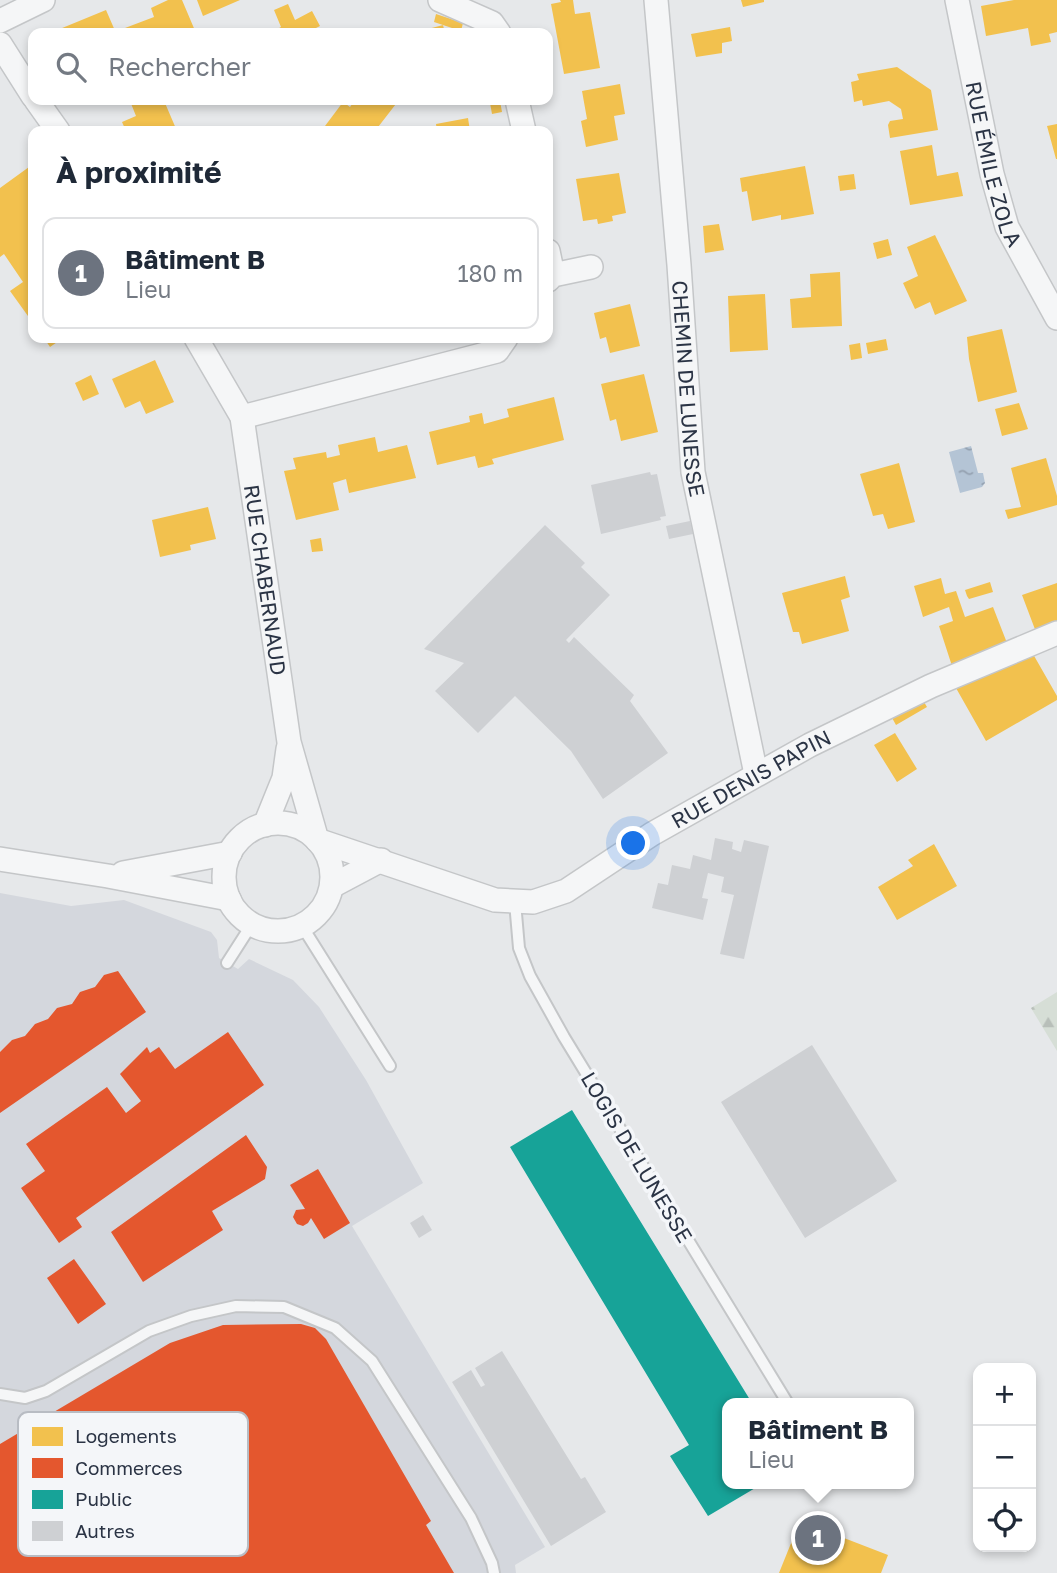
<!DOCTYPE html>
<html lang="fr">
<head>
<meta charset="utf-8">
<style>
  body { margin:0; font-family:"Golos Text",sans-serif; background:#f2f2f3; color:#1f2937 }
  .controls { position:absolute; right:21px; bottom:21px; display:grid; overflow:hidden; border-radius:14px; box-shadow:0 4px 10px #0003 }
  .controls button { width:63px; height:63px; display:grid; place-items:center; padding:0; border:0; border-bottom:2px solid #e0e1e3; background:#fff; color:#1f2937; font:35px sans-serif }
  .you { position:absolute; left:634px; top:844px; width:24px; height:24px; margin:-18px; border:5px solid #fff; border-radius:50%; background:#1a73e8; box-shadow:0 0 0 10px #1a73e833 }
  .badge { display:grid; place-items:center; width:46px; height:46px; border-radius:50%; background:#6c737f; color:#fff; font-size:23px; font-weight:700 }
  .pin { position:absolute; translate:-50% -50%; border:4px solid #fff; box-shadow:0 2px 7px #0006 }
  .popup { position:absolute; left:722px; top:1398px; width:192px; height:91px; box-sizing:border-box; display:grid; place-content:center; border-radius:14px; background:#fff; filter:drop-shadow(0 2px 5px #0005); font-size:23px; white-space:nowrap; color:#747a83 }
  .popup b { font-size:26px; color:#1f2937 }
  .popup::after { content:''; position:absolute; left:50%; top:100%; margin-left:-14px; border:14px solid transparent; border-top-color:#fff }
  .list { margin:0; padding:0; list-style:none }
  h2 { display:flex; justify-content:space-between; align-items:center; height:91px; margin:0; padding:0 28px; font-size:30px }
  h2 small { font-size:23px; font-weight:400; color:#747a83 }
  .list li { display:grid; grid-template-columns:46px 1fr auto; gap:21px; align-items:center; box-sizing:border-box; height:112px; margin:0 14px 14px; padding:0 14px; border:2px solid #e0e1e3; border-radius:14px }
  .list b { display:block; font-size:26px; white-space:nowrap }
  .list p { margin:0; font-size:23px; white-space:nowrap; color:#747a83 }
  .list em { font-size:23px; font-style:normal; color:#747a83 }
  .icon { flex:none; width:38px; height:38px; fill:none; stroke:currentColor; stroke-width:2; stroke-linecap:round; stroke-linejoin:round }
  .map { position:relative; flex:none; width:1057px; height:1573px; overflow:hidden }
  .search { position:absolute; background:#fff; box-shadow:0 4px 10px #0003; left:28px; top:28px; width:525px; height:77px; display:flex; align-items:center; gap:18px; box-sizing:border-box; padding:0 24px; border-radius:14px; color:#747a83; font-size:26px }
  .panel { position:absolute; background:#fff; box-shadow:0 4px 10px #0003; left:28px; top:126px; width:525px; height:217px; border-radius:14px }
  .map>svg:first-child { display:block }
</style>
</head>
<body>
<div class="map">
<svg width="1057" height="1573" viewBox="0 0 1057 1573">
  <defs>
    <pattern id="forest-firs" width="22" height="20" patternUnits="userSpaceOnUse" patternTransform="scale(1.75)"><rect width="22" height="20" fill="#d6ded6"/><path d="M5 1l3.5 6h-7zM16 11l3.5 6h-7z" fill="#b8bfb9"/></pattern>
    <pattern id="water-ripples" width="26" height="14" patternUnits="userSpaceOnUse" patternTransform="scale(1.75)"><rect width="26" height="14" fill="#b4c4d5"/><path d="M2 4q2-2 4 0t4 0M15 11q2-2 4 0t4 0" fill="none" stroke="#93a0af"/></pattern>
  </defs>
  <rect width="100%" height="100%" fill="#e6e8ea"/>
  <path fill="#d4d7dd" d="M0,893l71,13 53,-6 87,32 6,8 2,18 19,11 11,-10 44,21 26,27 47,73 57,103 -71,43 193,321 -30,18 1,8h-516z"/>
  <path fill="url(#forest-firs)" d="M1057,992v59l-26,-43z"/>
  <path fill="url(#water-ripples)" d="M971,446l7,27h5l2,10 -3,4 -22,6 -11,-41z"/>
  <path fill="#f2c14e" d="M168,0h14l14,33h-69l-2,-5 29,-11 -3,-9z
    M197,0h43l-37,16z
    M560,0h13l2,14 15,-2 10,56 -36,6 -13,-70 10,-2z
    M741,0h23v2l-21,5z
    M1014,0h43v32l-8,2 2,8 -20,4 -3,-18 -42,8 -5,-30z
    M288,4l7,16 17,-9 8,15 -14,7h-36l11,-6 -7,-17z
    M106,10l10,23h-66z
    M436,14l27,9 -2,8 -27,-9z
    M443,25l2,8h-16l-1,-4z
    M730,27l2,14 -10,2v10l-26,4 -5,-23z
    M897,67l34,23 7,40 -48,8 -2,-13 2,-4 13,-2 -2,-10 -12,-8 -26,5 -1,-6 -8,2 -3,-20 8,-2 -2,-6z
    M620,84l5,30 -11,2 4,24 -32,7 -5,-26 6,-2 -5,-28z
    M134,100h40l-9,3 12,28h-51l-4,-9 14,-6 -6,-15z
    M355,100h44l-24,31h-42l-8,-5 18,-24 7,5z
    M500,101l2,11 -10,2 -2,-11z
    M468,118l2,13h-33l-1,-7z
    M1057,124v35h-1l-9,-33z
    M932,145l5,31 21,-4 5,24 -53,9 -10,-54z
    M805,166l9,48 -33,6v-5l-29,6 -5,-30 -5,1 -2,-14z
    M29,167l4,6v150l-23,-32 13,-9 -19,-28 -4,3v-69z
    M619,173l7,40 -14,3 1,5 -15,3 -1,-5 -14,2 -7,-42z
    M854,174l2,15 -16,2 -2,-15z
    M719,224l5,26 -19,3 -2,-27z
    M935,235l32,66 -32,14 -5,-13 -15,7 -12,-26 15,-7 -11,-29z
    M888,239l4,16 -15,4 -4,-16z
    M840,272l2,54 -50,2 -2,-29 21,-2 -1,-23z
    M765,294l3,56 -38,2 -2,-56z
    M630,304l10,42 -30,7 -4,-16 -6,2 -6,-26z
    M1002,329l15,63 -39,10 -9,-43 -2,-22z
    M44,338h19l-13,9z
    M886,339l2,11 -20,4 -2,-11z
    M860,343l2,15 -11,2 -2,-15z
    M155,360l19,42 -28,12 -6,-13 -15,7 -13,-29z
    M644,374l14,58 -37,9 -5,-22 -6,2 -9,-37z
    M91,375l8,19 -16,7 -8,-18z
    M554,397l10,43 -72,19 2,5 -16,4 -3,-12 -38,9 -8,-33 41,-10 -1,-6 13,-3 2,11 25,-7 -2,-8z
    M1019,403l9,26 -26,7 -7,-27z
    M375,437l3,15 29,-7 9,33 -67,15 -3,-14 -13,4 6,27 -43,10 -12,-49 12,-2 -3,-11 33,-6 1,6 13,-3 -2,-10z
    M1046,458l11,38v9l-49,14 -3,-9 16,-3 -10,-39z
    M899,463l16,59 -27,7 -5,-15 -10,2 -13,-42z
    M208,507l8,32 -26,6 1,5 -31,7 -8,-37z
    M321,538l2,13 -11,1 -2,-12z
    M845,576l5,21 -9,3 8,31 -47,13 -3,-12h-6l-11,-39z
    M941,578l4,16 11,-3 9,26 28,-10 14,36 -55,23 -13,-40 14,-5 -4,-14 -26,10 -9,-31z
    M990,582l3,10 -24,7 -2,-3 -2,-6z
    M1057,583v40l-21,9 -14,-37z
    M1033,654l24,42v4l-71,41 -30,-53z
    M924,702l3,5 -31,18 -5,-9z
    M895,733l22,36 -20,13 -23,-37z
    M934,844l23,42 -60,34 -19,-33 35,-21 -5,-6z
    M800,1521l88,34 -7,18h-102z"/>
  <path fill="#e4572e" d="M118,971l28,41 -146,101v-61l12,-12 13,-4 10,-12 13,-5 9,-11 15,-4 8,-12 15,-5 9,-12z
    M228,1032l36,53 -188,133 6,9 -23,16 -38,-55 24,-17 -19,-27 81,-57 19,26 15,-12 -21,-27 27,-27 3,6 9,-6 16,22z
    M246,1135l21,32 -2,12 -53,32 11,19 -80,52 -32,-50z
    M318,1169l32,54 -26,16 -13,-21 -3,5 -5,3 -6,-2 -4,-7 3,-7 9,-1 -15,-24z
    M74,1259l32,45 -28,20 -31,-46z
    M301,1324l14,4 11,11 105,182 -5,4 28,48h-454v-129l170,-101 53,-18z"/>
  <path fill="#17a398" d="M572,1110l180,293h-25v81h35l-54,32 -38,-60 19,-11 -179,-298z"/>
  <path fill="#ced0d3" d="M650,472l1,3 6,-1 9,42 -6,1 1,3 -60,14 -10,-49z
    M690,521l3,13 -24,5 -3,-13z
    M545,525l40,38 -4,4 29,28 -44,45 3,3 5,-6 60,58 -4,6 38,52 -65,46 -32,-48 -56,-55 -37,37 -43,-42 29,-28 -40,-14z
    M715,838l18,4 -1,7 9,3 3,-12 25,6 -25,113 -24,-5 14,-59 -13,-3 3,-15 -16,-4 -6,25 6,1 -5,21 -51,-12 6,-25 10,2 4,-20 18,4 3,-14 18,5z
    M812,1045l85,136 -92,57 -84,-136z
    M423,1215l9,15 -13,8 -9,-15z
    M502,1351l79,128 4,-2 21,35 -55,34 -99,-164 19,-12 10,17 4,-2 -10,-17z"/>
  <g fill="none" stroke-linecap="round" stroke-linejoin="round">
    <g stroke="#c4c6c8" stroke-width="14">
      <path id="lane" d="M515,902l4,46 11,28 34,61 223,365
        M302,926l88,140
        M227,963l25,-39
        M0,1394l25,4 21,-7 103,-60 42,-15 45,-10 48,1 51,21 37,33 99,157 21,45 2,10"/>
    </g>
    <g stroke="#c4c6c8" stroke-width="26">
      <g id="street">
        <path d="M440,0l52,23 7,10"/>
        <path id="s1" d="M656,0l23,265 14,207 63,302"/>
        <path id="s2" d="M957,0l35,174 15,53 50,91"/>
        <path d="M0,21l43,-21"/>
        <path d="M0,44l33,52"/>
        <path d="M36,100l22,31"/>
        <path d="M517,100l7,31"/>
        <path d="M548,251l5,24"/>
        <path d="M548,280l5,-5 38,-8"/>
        <path id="s3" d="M196,338l46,79 47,325 28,98 178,60 38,2 33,-11 86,-57 158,-89 121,-59 126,-53"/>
        <path d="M242,417l255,-66 9,-13"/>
        <circle cx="278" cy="877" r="54"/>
        <path d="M265,825l19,-47 4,-29"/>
        <path d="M0,859l108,17 121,23"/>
        <path d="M123,873l107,-20"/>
        <path d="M332,886l49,-26"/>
      </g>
    </g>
    <use href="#lane" stroke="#f5f6f7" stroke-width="10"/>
    <use href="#street" stroke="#f5f6f7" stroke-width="23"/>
  </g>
  <g text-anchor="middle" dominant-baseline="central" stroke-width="7" stroke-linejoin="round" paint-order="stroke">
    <g font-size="21" fill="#2b3445" stroke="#f4f6f9">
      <text stroke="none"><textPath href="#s2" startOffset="168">RUE ÉMILE ZOLA</textPath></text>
      <text stroke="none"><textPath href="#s1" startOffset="390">CHEMIN DE LUNESSE</textPath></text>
      <text stroke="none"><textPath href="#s3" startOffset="256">RUE CHABERNAUD</textPath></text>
      <text stroke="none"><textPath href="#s3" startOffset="999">RUE DENIS PAPIN</textPath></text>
      <text transform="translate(637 1157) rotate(59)">LOGIS DE LUNESSE</text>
    </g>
  </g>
  <rect x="18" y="1412" width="230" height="144" rx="10" fill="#f4f6f9" stroke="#b8bcc3" stroke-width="2"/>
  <rect x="32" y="1427" width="31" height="19" fill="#f2c14e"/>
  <rect x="32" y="1458" width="31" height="20" fill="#e4572e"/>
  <rect x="32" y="1490" width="31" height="19" fill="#17a398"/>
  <rect x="32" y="1521" width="31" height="20" fill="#ced0d3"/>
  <g font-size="19" fill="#2b3445">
    <text x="75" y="1443">Logements</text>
    <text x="75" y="1475">Commerces</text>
    <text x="75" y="1506">Public</text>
    <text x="75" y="1538">Autres</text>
  </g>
</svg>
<div class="controls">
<button>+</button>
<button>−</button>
<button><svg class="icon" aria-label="locate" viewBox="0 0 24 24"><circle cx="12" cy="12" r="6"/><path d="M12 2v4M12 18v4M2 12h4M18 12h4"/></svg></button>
</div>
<div class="you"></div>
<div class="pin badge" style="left:818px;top:1538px">1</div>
<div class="popup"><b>Bâtiment B</b>Lieu</div>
<div class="search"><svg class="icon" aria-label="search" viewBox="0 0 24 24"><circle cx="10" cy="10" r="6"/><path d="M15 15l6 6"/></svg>Rechercher</div>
<section class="panel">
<h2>À proximité<small></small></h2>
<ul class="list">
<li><span class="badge">1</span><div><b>Bâtiment B</b><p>Lieu</p></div><em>180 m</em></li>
</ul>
</section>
</div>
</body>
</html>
